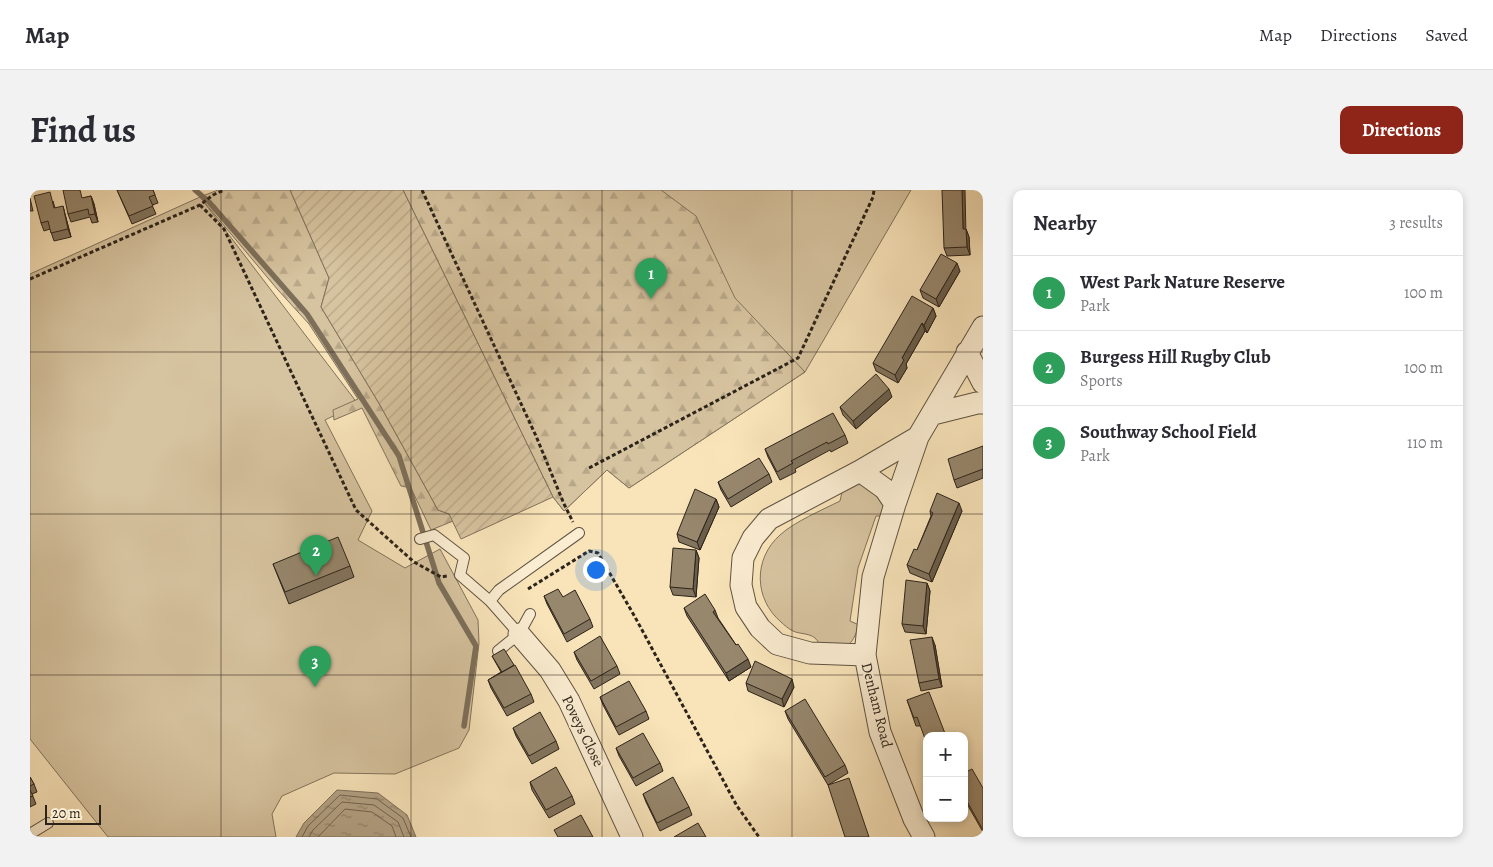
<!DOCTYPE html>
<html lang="en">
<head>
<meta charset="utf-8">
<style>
  body { margin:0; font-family:Alegreya,serif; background:#f2f2f3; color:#2b2b33 }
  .controls { position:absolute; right:15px; bottom:15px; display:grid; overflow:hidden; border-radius:10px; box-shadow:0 2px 8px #0003 }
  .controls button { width:45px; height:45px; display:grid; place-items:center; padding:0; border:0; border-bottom:1px solid #e1e1e2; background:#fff; color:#2b2b33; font:25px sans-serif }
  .scale { position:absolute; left:15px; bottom:12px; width:56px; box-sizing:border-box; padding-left:5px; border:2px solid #2c231a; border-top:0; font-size:14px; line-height:18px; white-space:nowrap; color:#2c231a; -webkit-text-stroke:4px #fbedd2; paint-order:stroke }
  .you { position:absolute; left:565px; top:379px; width:18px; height:18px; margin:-12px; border:4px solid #fff; border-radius:50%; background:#1a73e8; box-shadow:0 0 0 8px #1a73e833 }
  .badge { display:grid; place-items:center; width:32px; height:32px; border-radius:50%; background:#8f2418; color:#fff; font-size:16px; font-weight:700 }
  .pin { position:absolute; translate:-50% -41px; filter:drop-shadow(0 1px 2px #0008) }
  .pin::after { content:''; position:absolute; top:26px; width:18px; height:15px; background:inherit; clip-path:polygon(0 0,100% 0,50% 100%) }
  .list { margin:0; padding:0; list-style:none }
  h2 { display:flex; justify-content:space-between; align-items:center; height:65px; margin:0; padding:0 20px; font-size:21px }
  h2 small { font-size:16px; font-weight:400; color:#7c7c81 }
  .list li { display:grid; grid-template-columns:32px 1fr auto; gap:15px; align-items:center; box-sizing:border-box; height:75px; padding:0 20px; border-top:1px solid #e1e1e2 }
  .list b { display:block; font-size:19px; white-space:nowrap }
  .list p { margin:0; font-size:16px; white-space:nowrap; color:#7c7c81 }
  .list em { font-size:16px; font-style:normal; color:#7c7c81 }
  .map { position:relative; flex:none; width:953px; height:647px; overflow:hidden; border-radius:10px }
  header { display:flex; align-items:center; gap:30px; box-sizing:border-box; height:70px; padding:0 25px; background:#fff; border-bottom:1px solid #e1e1e2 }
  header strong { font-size:24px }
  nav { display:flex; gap:28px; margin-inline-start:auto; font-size:18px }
  .intro { display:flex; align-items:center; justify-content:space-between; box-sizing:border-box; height:120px; padding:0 30px }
  h1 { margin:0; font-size:35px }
  .button { padding:12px 22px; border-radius:10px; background:#8f2418; color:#fff; font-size:18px; font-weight:700 }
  main { display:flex; gap:30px; padding:0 30px }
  aside { flex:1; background:#fff; border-radius:10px; box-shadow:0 2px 8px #0003 }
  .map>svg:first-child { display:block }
</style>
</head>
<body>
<header>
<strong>Map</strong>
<nav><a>Map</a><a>Directions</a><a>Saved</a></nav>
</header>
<div class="intro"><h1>Find us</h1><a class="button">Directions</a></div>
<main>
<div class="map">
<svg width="953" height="647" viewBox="0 0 953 647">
  <defs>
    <pattern id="forest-firs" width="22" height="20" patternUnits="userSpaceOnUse" patternTransform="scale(1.25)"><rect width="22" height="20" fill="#d6c39f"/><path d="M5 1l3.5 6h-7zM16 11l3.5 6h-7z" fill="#b8a788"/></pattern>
    <pattern id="garden-furrows" width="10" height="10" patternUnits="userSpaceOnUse" patternTransform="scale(1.25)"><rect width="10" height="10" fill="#d6c39f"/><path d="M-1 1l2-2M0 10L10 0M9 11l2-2" fill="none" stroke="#b8a788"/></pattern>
    <pattern id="water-ripples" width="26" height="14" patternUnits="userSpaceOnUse" patternTransform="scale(1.25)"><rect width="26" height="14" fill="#b3a284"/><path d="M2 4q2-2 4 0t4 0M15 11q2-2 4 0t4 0" fill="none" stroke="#92846b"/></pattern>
  </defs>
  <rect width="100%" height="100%" fill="#f9e4ba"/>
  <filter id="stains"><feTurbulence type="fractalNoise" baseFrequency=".004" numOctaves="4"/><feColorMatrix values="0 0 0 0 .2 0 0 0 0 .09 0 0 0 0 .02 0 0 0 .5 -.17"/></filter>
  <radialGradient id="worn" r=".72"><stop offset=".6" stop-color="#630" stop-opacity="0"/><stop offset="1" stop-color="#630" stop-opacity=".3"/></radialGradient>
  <path fill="#d6c39f" stroke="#81735c" d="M373,0h508l-106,182 -176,116 -22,-18 -43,41 -11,-14z
    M170,7l158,207 -33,16 47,91 -14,29 47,28 35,-19 38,71 1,23 -10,87 -10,18 -64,26 -61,-1 -52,23 -10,18 4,23h-168l-78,-98v-465z
    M828,289l27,24 -2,13h-7l-18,52 -8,53 9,4c-8,24 -12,22 -35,25 -3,-4 -6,-9 -9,-12 -6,-5 -16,-4 -22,-7 -4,-2 -9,-6 -12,-9 -27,-23 -28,-63 -1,-87 14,-13 42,-25 60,-34l4,-18z"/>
  <path fill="url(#forest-firs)" stroke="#81735c" d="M188,0h72l39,88 -8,29 59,98 58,105 11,4 4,7 -22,9 -20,-42 -10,-2 -39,-78 -28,12 -1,-10 25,-11 -49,-75 -31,-34 -78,-93z
    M373,0h258l35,26 39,82 70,74 -176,116 -22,-18 -43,41 -11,-14z"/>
  <path fill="url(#garden-furrows)" stroke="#81735c" d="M260,0h113l150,307 -92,42 -12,-25 -11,-4 -58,-105 -59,-98 8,-29z"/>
  <path fill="url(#water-ripples)" stroke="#7d6f5a" d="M307,600l41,3 29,22 9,22h-120l8,-14z"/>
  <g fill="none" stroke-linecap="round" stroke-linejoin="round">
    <path stroke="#70624f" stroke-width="1" d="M272,647l6,-11 32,-31 37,4 26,19 8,19
      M279,647l4,-7 29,-28 32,3 24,17 6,15
      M288,647l27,-28 27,3 20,14 4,11"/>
    <path stroke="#7d6f5a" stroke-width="5.5" d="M165,0l14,12 98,112 92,142 40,127 37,63 -12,80"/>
    <g stroke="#5f5342" stroke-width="12">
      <path id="lane" d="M390,349l14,-4 30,23 -4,17 30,26 29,33
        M460,411l9,-11 80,-57
        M468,461l21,-17 11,-20
        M0,644l18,-11"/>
    </g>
    <g stroke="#5f5342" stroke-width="23">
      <path id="street" d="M937,162l16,31
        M903,224l44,-11h6
        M830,281l58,-34
        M489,444l31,36 19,31 63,136
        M835,465l-55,-2 -33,-9 -17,-16 -14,-21 -5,-22 2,-27 10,-20 16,-19 91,-48 25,18 10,15
        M894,647l-10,-18 -34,-87 -15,-77 8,-78 22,-73 23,-67 65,-110"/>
    </g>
    <path stroke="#2c231a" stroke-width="3" stroke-dasharray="4 2.5" stroke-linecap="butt" d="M392,0l114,246 28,68 9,18
      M170,15l24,24 132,281 58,52 27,15 6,-1
      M0,89l170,-74 13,-10 11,-5
      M559,278l209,-110 75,-161 1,-7
      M498,399l61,-38 9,2 37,64 102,189 22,31"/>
    <use href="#lane" stroke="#fbedd2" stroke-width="10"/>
    <use href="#street" stroke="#fbedd2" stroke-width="21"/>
  </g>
  <path fill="#82745e" stroke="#2c231a" d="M87,0h36l5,13 -6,2 4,9 -24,10z
    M61,6l3,8 4,18 -6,1 -2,-6 -19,5 -3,-8 15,-16z
    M0,8l3,13h-3z
    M23,11l2,7 10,6 6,23 -17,4 -4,-12 -6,2 -3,-8z
    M936,39l3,8 1,18 -23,1 -3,-8z
    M930,81l-21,36 -16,-9 -3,-8z
    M903,118l3,8 -9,17 -2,-2 -19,33 1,4 -9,15 -22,-12 -3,-8z
    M862,207l-36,32 -13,-14 -3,-8z
    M815,245l3,8 -17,9 -1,-2 -35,19 1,3 -16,8 -12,-23 -3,-8z
    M953,256v32l-26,10 -3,-8z
    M739,284l3,8 -41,25 -10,-17 -3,-8z
    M686,309l3,8 -19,43 -21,-8 -2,-8z
    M900,321h32l-30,71 -22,-9 -3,-8 10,-15 14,-34z
    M666,360l3,8 -3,39 -23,-2 -3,-8z
    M243,374l77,2 4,11 -65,27z
    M897,393l3,8 -4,43 -21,-2 -3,-8z
    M514,406l19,1 27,22 3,8 -26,15 -20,-38z
    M654,418l34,10 33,49 -22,14 -42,-65z
    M905,455l7,42 -21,4 -2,-8z
    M544,462l43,14 3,8 -26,15 -17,-29z
    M462,466l39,38 3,8 -27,14 -16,-28 -3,-8 13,-8z
    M716,493l48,4 -10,20 -36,-16z
    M570,507l46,14 3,8 -30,16 -16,-30z
    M877,510l39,36 -26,-10h-4z
    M755,521l60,54 3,8 -20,12 -40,-66z
    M483,538l43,13 3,8 -27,15 -16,-28z
    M586,558l44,15 3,8 -27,15 -17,-30z
    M934,583l19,15v49l-2,-4 2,-1 -16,-28 -3,1z
    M0,587l4,7 3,8 -5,2 4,10 -6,3z
    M500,592l42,14 3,8 -26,14 -17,-28z
    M613,604l46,13 3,8 -32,16 -14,-29z"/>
  <path fill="#6a5e4c" stroke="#2c231a" d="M932,0h3l1,47 -3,-8z
    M61,6l3,8 4,18 -3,-8z
    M33,16l2,8 6,23 -3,-8z
    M936,39l3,8 1,18 -3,-8z
    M927,73l3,8 -21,36 -3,-8z
    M903,118l3,8 -9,17 -3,-8z
    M892,133l3,8 -19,33 1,4 -9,15 -3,-8 7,-17z
    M859,199l3,8 -36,32 -3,-8z
    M686,309l3,8 -19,43 -3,-8z
    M929,313l3,8 -30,71 -3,-8z
    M666,360l3,8 -3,39 -3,-8z
    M897,393l3,8 -4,43 -3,-8z
    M685,420l3,8 -2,2 -3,-8z
    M902,447l3,8 7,42 -3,-8z
    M718,469l3,8 -22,14 -3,-8z
    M762,489l2,8 -10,20 -2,-8z"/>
  <path fill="#97876d" stroke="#2c231a" d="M33,0h17l2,8 9,-2 4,18 -6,1 -1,-6 -20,5z
    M87,0h36l2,5 -6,2 4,9 -24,10z
    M912,0h20l1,39h3l1,18 -23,1z
    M20,2l4,16 9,-2 5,23 -17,4 -3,-12 -7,2 -7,-27z
    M911,64l16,9 -21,36 -16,-9z
    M882,106l21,12 -9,17 -2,-2 -20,35 2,2 -9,15 -22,-12z
    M846,184l13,15 -36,32 -13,-14z
    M803,223l12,22 -17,9 -1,-2 -36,19 2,2 -16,9 -12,-23z
    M953,256v23l-29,11 -6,-21z
    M729,268l10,16 -41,25 -10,-17z
    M665,299l21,10 -19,43 -20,-8z
    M907,303l22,10 -30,71 -22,-9 7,-16 3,1 16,-37 -3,-2z
    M308,347l12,29 -65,26 -12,-28z
    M643,358l23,2 -3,39 -23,-2z
    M876,390l21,3 -4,43 -21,-2z
    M528,399l5,8 12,-7 15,29 -26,15 -20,-38z
    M675,404l10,16 -2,2 23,33 2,-1 10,15 -22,14 -42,-65z
    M570,446l17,30 -26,15 -17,-29z
    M902,447l7,42 -20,4 -9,-43z
    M474,459l10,16 -12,7 -10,-16z
    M725,471l37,18 -10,20 -36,-16z
    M485,475l16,29 -27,14 -16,-28z
    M599,491l17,30 -30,16 -16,-30z
    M899,502l17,44h-19v8l-10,-27 -3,1 -7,-18z
    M775,509l40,66 -20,12 -40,-66z
    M510,522l16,29 -27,15 -16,-28z
    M613,543l17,30 -27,15 -17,-30z
    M526,577l16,29 -26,14 -16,-28z
    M942,579l11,19v42l-19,-34v-23z
    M0,587l4,7 -4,2z
    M643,587l16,30 -32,16 -14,-29z
    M819,588l20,59h-24l-17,-52z
    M0,600l3,6 -3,1z
    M551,625l12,22h-35l-4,-7z
    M668,633l8,14h-32z"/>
  <path fill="none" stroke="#2c231a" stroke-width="1" stroke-opacity="0.55" d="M191,0v647M381,0v647M572,0v647M762,0v647M0,162h953M0,324h953M0,485h953"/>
  <g text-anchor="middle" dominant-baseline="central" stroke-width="4.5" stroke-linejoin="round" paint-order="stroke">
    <g font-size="15" fill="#2c231a" stroke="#fbedd2">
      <text transform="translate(847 515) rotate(76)">Denham Road</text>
      <text transform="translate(553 541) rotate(64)">Poveys Close</text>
    </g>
  </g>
  <rect width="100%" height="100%" filter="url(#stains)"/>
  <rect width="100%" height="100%" fill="url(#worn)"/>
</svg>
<div class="controls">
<button>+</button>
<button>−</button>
</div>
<div class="scale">20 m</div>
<div class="you"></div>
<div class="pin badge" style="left:621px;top:109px;background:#2e9e5b">1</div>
<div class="pin badge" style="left:286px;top:386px;background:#2e9e5b">2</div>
<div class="pin badge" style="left:285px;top:497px;background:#2e9e5b">3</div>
</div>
<aside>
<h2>Nearby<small>3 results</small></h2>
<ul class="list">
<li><span class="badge" style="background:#2e9e5b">1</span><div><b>West Park Nature Reserve</b><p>Park</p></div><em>100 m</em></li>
<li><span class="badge" style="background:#2e9e5b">2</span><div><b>Burgess Hill Rugby Club</b><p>Sports</p></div><em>100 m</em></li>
<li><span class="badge" style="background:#2e9e5b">3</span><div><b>Southway School Field</b><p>Park</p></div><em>110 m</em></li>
</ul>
</aside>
</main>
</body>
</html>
